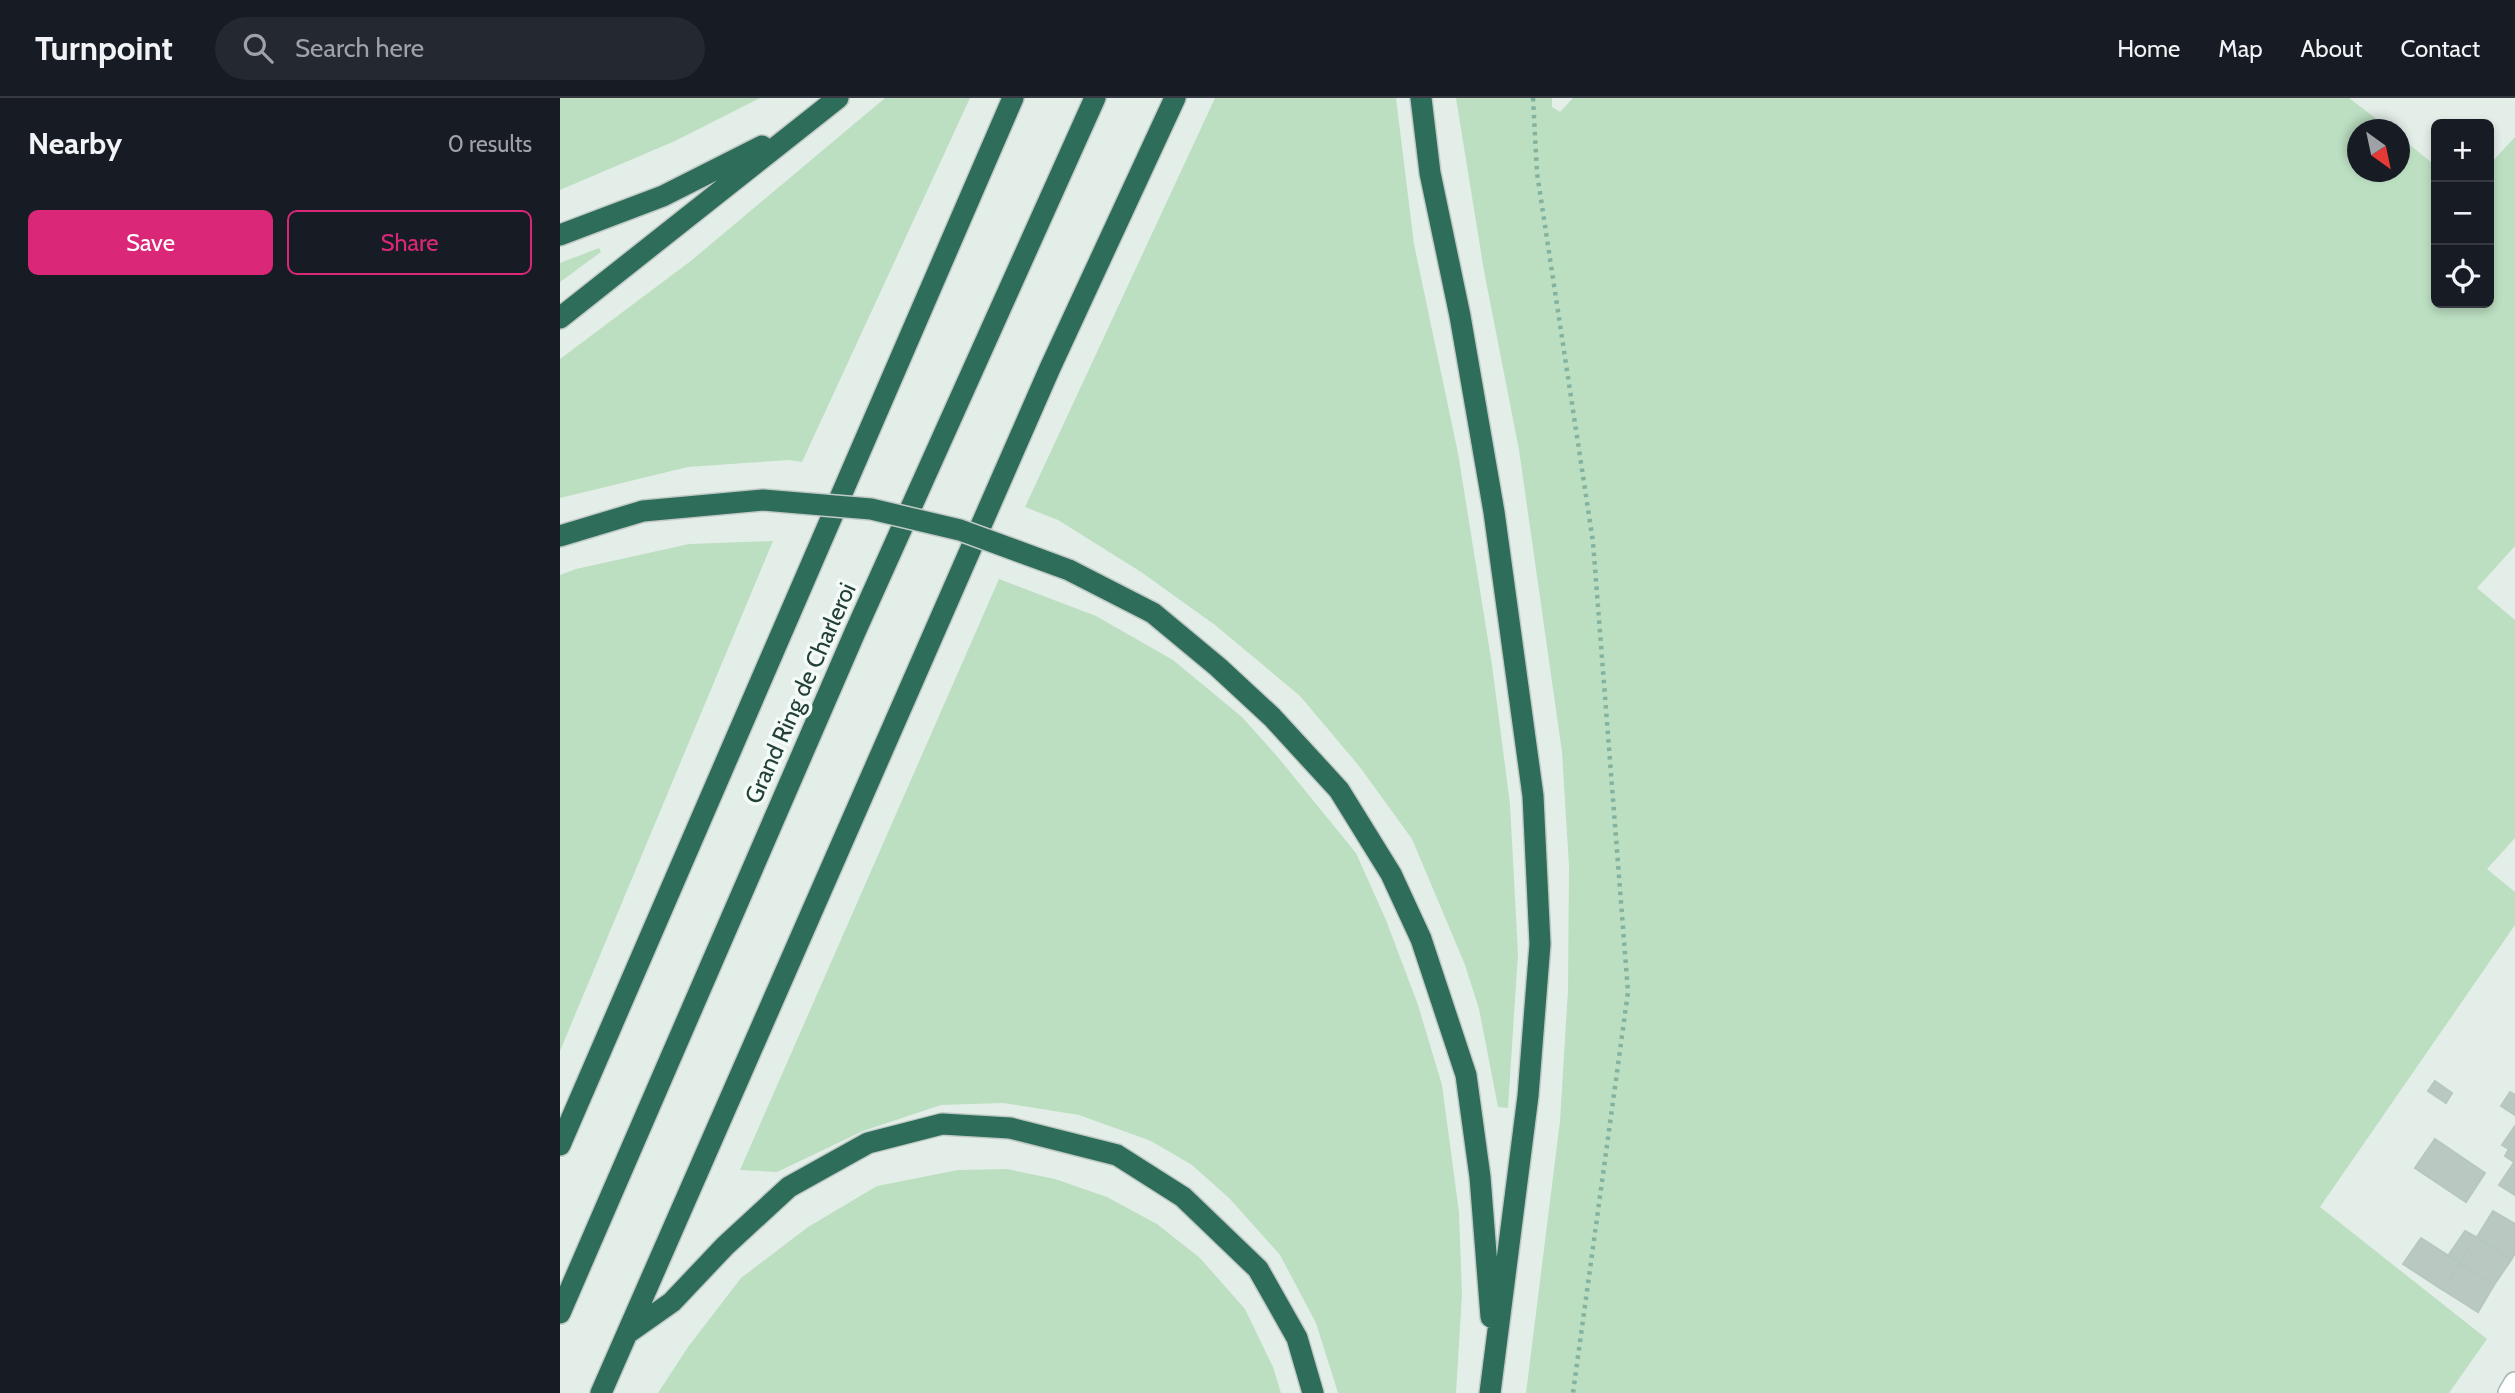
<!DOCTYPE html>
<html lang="en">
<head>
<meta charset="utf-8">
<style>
  body { margin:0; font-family:Cabin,sans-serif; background:#242831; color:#f1f3f6 }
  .controls { position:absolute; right:21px; top:21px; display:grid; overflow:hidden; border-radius:10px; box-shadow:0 4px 10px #0003 }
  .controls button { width:63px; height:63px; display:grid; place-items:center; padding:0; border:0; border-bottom:2px solid #363941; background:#171b24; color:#f1f3f6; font:35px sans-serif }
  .compass { position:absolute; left:1787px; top:21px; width:63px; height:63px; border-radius:50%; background:#171b24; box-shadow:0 4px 10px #0003; rotate:147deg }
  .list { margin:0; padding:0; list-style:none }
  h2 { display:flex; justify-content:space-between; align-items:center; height:91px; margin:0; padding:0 28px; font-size:30px }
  h2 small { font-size:23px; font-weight:400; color:#9ea1a6 }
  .actions { display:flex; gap:14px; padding:21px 28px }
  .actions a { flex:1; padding:16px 0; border:2px solid #db2777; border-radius:10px; text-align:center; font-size:24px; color:#db2777 }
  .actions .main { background:#db2777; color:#fff }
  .icon { flex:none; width:38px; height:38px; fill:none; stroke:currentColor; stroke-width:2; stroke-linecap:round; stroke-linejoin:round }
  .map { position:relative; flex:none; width:1955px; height:1295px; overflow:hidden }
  header { display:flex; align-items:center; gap:42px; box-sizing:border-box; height:98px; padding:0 35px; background:#171b24; border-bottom:2px solid #363941 }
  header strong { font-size:33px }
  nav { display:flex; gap:38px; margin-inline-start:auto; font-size:24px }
  .search { width:490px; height:63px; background:#242831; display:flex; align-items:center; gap:18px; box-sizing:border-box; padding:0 24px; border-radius:38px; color:#9ea1a6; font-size:26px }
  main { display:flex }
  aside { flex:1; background:#171b24 }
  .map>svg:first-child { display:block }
</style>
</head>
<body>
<header>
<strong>Turnpoint</strong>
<div class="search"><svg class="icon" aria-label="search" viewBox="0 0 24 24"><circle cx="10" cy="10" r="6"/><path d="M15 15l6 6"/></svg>Search here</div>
<nav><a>Home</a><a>Map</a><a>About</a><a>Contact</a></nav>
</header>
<main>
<aside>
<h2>Nearby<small>0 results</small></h2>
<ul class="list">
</ul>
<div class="actions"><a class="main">Save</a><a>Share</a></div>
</aside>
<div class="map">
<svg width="1955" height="1295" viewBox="0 0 1955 1295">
  <rect width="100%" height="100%" fill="#e4eee8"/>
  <path fill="#bcdfc2" d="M0,0h200l-85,43 -115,49z
    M325,0h85l-168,364 -13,-2 -101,7 -128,31v-139l132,-99z
    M655,0h181l18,146 44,209 34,212 18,139 8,150 -10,154 -10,-1 -19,-98 -14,-44 -53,-126 -53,-73 -59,-70 -85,-71 -74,-53 -83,-52 -33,-13z
    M896,0h96v9l8,5 13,-14h776l41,31 -32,1v42h42v-35l36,29v137h53v-138l26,-28v409l-38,42 38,32v218l-28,31 28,23v33l-195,282 167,132 -38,54h-923l34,-272 8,-131 1,-124 -7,-114 -43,-302 -35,-179z
    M39,150l2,4 -41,30v-19z
    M213,443l-213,510v-476l16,-6 113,-25z
    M439,481l97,37 77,44 69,57 35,39 79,97 30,67 32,85 24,80 17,127 3,83 -6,98h-118l-22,-70 -36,-68 -50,-56 -38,-34 -41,-24 -72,-26 -76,-12 -62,2 -78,26 -86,41 -37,-2z
    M447,1071l48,10 52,18 50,27 43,34 45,51 28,58 8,26h-623l30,-46 53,-69 67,-51 69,-41 81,-16z"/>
  <path fill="#b9c9c1" stroke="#b6c8be" stroke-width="2" d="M1875,983l17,12 -6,10 -18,-12z
    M1950,994l5,3v20l-14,-9z
    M1955,1028v27l-13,-8z
    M1875,1041l50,34 -19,29 -51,-34z
    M1949,1051l6,4 -1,9 -9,-6z
    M1955,1063v34l-16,-10z
    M1933,1113l22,13v29l-4,7 -34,-23z
    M1905,1133l11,6 -16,26 -12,-7z
    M1916,1139l35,23 -17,25 -34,-22z
    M1861,1140l39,25 -17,27 -40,-26z
    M1900,1165l34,22 -16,27 -35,-22z"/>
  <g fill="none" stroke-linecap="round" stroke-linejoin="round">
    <g stroke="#a6b6af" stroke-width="24">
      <path id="minor" d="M1949,1295l6,-10"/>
    </g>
    <g stroke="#c1cac6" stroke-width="24">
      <path id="highway" d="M861,0l9,75 30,143 34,196 39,284 7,148 -12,152 -38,297
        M0,137l103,-39 99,-50
        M0,220l278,-220
        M0,438l83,-25
        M509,472l84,43 65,54 54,50 67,73 52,84 30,65 45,136 14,102 11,140
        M0,1047l453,-1047
        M0,1215l296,-683 239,-532
        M68,1235l44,-31 53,-56 64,-59 79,-44 74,-19 68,4 107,27 66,42 75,72 39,69 16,55
        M41,1295l449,-1025 125,-270"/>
    </g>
    <path stroke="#83b29e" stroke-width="4.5" stroke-dasharray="3.5 5" stroke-linecap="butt" d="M973,0l4,75 56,369 35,450 -55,401"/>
    <use href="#minor" stroke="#fff" stroke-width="21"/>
    <use href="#highway" stroke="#2d6d59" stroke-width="21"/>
    <g stroke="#c1cac6" stroke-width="24" stroke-linecap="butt">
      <path id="highway-bridge" d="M83,413l120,-11 108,9 89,21 109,40"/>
    </g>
    <use href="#highway-bridge" stroke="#2d6d59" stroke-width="21"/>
  </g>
  <g text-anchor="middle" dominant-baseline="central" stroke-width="7" stroke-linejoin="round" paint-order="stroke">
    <g font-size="24" fill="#224035" stroke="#f4faf7">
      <text transform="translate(240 595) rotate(-66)">Grand Ring de Charleroi</text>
    </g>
  </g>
</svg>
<div class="controls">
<button>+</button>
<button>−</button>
<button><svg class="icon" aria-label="locate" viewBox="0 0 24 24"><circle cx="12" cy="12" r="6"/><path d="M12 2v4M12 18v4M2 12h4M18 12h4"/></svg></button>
</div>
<svg class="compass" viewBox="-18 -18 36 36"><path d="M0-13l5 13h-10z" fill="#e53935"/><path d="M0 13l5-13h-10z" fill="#9ea1a6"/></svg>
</div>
</main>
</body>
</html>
